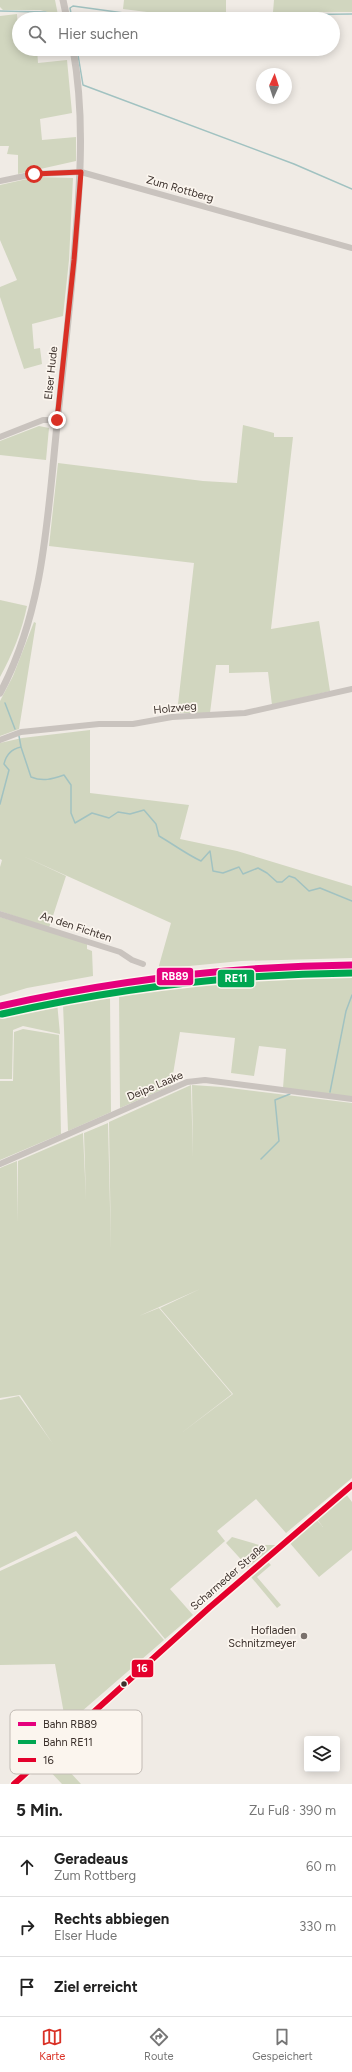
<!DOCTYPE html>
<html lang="de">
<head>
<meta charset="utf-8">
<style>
  body { margin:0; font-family:Figtree,sans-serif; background:#f2f2f2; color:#222 }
  .controls { position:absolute; right:12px; bottom:12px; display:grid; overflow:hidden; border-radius:4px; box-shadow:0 2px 10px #0003 }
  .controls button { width:36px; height:36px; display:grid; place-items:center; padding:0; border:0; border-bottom:1px solid #e0e0e0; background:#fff; color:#222; font:20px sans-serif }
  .compass { position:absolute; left:256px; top:68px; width:36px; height:36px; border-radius:50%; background:#fff; box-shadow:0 2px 10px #0003; rotate:3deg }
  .stop { position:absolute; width:12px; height:12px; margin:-9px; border:3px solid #d93025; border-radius:50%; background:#fff }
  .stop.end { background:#d93025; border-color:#fff; box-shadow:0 1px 4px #0008 }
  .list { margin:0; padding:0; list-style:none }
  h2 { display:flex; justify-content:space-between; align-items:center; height:52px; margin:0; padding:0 16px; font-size:17px }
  h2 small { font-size:13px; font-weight:400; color:#767676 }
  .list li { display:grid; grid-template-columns:26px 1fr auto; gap:12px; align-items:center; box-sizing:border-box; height:60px; padding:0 16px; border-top:1px solid #e0e0e0 }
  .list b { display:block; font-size:15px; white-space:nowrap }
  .list p { margin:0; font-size:13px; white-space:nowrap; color:#767676 }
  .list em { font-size:13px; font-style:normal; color:#767676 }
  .icon { flex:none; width:22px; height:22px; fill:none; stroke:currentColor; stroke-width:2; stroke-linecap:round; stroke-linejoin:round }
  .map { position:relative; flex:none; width:352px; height:1784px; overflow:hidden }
  .search { position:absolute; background:#fff; box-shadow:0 2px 10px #0003; left:12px; right:12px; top:12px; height:44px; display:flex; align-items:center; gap:10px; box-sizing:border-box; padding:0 14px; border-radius:22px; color:#767676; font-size:15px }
  .sheet { height:232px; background:#fff }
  nav { display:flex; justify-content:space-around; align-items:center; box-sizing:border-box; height:56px; border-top:1px solid #e0e0e0; background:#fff; font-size:11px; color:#767676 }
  nav a { display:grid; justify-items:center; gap:2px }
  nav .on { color:#d93025 }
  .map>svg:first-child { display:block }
</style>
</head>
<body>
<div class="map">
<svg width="352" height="1784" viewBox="0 0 352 1784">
  <rect width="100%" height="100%" fill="#f0ebe5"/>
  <path fill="#d1d6bf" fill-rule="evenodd" d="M0,0h55l3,15 -18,-5h-37l-3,-3z
    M124,0h102v13h-71l-32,-4z
    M274,0h78v12h-79z
    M17,14l2,35h18l1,14 29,-3 5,53 -32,6 2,21 34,-3v24l-58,13v-19l-11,-1 2,-8h-9v-130z
    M36,177l37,1 -4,82 -6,56 -31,8 2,25 6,-1 2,16 -18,5 -24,-72v-10l17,-7 -17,-40v-55z
    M243,425l31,8v4h19l-22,192 48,-8 11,70 -58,14 -4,-33 -39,1v-8h-13l-6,48h-33l17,-150 -145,-17 9,-83 145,18 34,2z
    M39,426l10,2 -3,32 -46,-5v-14z
    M0,600l27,6c-5,25 -15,49 -27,71z
    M34,622l2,1 -17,106 -19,7v-35l13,-25z
    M90,730v63l99,12 -9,34 57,12 115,35v72l-111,3 -83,8 13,-46 -148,-67 43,20 -17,52 -49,-17v-44l2,-7 -2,-1v-116l22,-5z
    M0,917l87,26v6l5,2 1,25 -66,12 -27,8z
    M352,974v123l-69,-9 3,-39 -27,-3 -5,30 -23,-3 4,-35 -55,-6 -9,54 -51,22 -1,-116 49,-9 96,-8z
    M110,995l1,117 -43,19 -5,-127z
    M57,1002l3,32 -37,-8 -10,4 -1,49h-12v-64z
    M23,1029l36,6 2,99 -61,26v-79h13l1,-49z
    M191,1085l2,73 -1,-73 30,2 130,16v375l-66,55 -30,-34 -39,32 8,10 -55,48 23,26 -28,24 -89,-108 -76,37v-168l19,-4 34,48 -33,-49 -20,3v-230l17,-7 1,62v-62l65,-28 3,67 -2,-67 24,-10 3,127 -2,-128zM200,1289l-40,19 73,86 -53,40 52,-40 -73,-86 -20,8z
    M346,1494l6,8v48l-33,27 -30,-35 28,-22 6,7 -6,-8z
    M76,1536l88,104 -98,85 -11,-61 -55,1v-94z
    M232,1537l27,8h17l-28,22 -22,-24z
    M268,1562l3,3 -14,12 24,28 -4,3 -26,-31z
    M54,1755l27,29h-19l-18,-19z"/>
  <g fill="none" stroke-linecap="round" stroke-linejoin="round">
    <path stroke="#a1c2c1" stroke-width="1.5" d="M0,11l45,1 12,4
      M191,16l161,-2
      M72,19l-2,-11 3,-2 80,11 29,-1
      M77,49l6,36 211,79 58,25
      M5,703l10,26
      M21,747l10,30c12,5 21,2 33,-2l7,10v28l4,10 17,-10 17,5 9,-6 12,2 14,-4 12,14 3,12c14,8 27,18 42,25l9,-10 3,20 10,2 16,-6 4,7 15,-6 9,5 10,9h5l7,-6 6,2 14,13 11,-3 32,13
      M0,804l9,-34 -5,-6c2,-9 7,-15 17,-17l-2,-11
      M330,1092l16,-81 6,-16
      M261,1159l18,-18 -4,-41 15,-6"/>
    <path stroke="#c9c3be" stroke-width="6" d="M0,181l34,-7 47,-2 271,76
      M0,437l43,-17h14
      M0,740l21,-8 78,-8h34l39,-7 73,-4 107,-24
      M0,914l120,38 12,8 11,4
      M0,1164l187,-82 18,-2 147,19"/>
    <path stroke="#c9c3be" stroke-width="7" d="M63,0l4,19
      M0,693c47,-87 48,-191 59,-287 6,-58 13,-116 17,-174 5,-61 8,-122 -3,-183
      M14,1784l196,-177 142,-122"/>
    <g stroke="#fbf5ee" stroke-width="9">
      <path id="bus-1" d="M14,1784l196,-177 142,-122"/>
    </g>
    <use href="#bus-1" stroke="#e4002b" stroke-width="6"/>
    <g stroke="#fbf5ee" stroke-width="10">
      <path id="rail-1" d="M0,1006c116,-26 233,-40 352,-41"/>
    </g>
    <g stroke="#fbf5ee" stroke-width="10">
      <path id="rail-2" d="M2,1014c116,-26 231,-40 350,-41"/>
    </g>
    <use href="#rail-1" stroke="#e5007d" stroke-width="7"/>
    <use href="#rail-2" stroke="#00a651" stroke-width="7"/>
  </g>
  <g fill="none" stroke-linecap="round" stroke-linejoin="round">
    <path stroke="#d93025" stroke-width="5" d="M34,174l47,-2 -7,88 -17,160"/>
  </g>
  <circle fill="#7a716c" stroke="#fbf5ee" stroke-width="1.5" cx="304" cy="1636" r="4"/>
  <circle fill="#3b302b" stroke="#fbf5ee" stroke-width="1.5" cx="124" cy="1684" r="3.5"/>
  <g text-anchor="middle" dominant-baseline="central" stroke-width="3.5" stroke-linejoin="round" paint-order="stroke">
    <g font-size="11" fill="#3b302b" stroke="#fbf5ee">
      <text transform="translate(180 189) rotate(16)">Zum Rottberg</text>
      <text transform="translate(51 373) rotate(-84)">Elser Hude</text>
      <text transform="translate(175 708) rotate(-6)">Holzweg</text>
      <text transform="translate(76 927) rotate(18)">An den Fichten</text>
      <text transform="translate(155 1086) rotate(-23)">Deipe Laake</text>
      <text transform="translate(228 1577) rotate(-41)">Scharmeder Straße</text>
    </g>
    <g font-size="11" fill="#3b302b" stroke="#fbf5ee" text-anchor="end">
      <text x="296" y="1630">Hofladen<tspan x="296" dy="13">Schnitzmeyer</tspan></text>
    </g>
  </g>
  <rect x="10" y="1710" width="132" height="64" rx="6" fill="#fbf5ee" stroke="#c1bab4" stroke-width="1"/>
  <rect x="18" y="1722" width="18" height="4" fill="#e5007d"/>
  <rect x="18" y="1740" width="18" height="4" fill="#00a651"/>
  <rect x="18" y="1758" width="18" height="4" fill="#e4002b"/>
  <g font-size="11" fill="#3b302b">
    <text x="43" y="1728">Bahn RB89</text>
    <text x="43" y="1746">Bahn RE11</text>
    <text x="43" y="1764">16</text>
  </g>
  <g stroke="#fbf5ee" stroke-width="1.5">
    <rect x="156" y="967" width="38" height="19" rx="4" fill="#e5007d"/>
    <rect x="217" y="969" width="38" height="19" rx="4" fill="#00a651"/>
    <rect x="131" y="1659" width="23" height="19" rx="4" fill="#e4002b"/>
  </g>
  <g font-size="11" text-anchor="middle" font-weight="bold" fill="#fff">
    <text x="175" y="980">RB89</text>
    <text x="236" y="982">RE11</text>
    <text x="142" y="1672">16</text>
  </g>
</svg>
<div class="controls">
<button><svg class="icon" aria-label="layers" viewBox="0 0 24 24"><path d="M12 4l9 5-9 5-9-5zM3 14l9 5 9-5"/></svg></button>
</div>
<svg class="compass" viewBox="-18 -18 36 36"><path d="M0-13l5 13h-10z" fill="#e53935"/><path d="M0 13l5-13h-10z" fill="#767676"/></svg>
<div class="stop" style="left:34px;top:174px"></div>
<div class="stop end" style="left:57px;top:420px"></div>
<div class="search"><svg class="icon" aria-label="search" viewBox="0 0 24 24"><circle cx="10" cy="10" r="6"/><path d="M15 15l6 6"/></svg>Hier suchen</div>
</div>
<section class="sheet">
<h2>5 Min.<small>Zu Fuß · 390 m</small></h2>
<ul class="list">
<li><svg class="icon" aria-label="ahead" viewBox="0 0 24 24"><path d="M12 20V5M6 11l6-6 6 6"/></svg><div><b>Geradeaus</b><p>Zum Rottberg</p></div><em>60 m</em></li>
<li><svg class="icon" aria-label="right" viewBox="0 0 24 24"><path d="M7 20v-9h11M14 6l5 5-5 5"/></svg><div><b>Rechts abbiegen</b><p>Elser Hude</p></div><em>330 m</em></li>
<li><svg class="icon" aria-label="arrive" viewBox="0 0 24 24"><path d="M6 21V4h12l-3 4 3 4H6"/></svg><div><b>Ziel erreicht</b></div></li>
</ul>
</section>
<nav>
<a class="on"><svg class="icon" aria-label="map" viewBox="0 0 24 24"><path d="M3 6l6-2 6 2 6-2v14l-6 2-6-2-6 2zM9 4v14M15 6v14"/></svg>Karte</a>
<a><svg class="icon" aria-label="directions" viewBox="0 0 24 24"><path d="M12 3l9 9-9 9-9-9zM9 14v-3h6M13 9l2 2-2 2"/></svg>Route</a>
<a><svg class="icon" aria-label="saved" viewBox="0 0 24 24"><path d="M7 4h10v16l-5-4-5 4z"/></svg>Gespeichert</a>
</nav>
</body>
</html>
